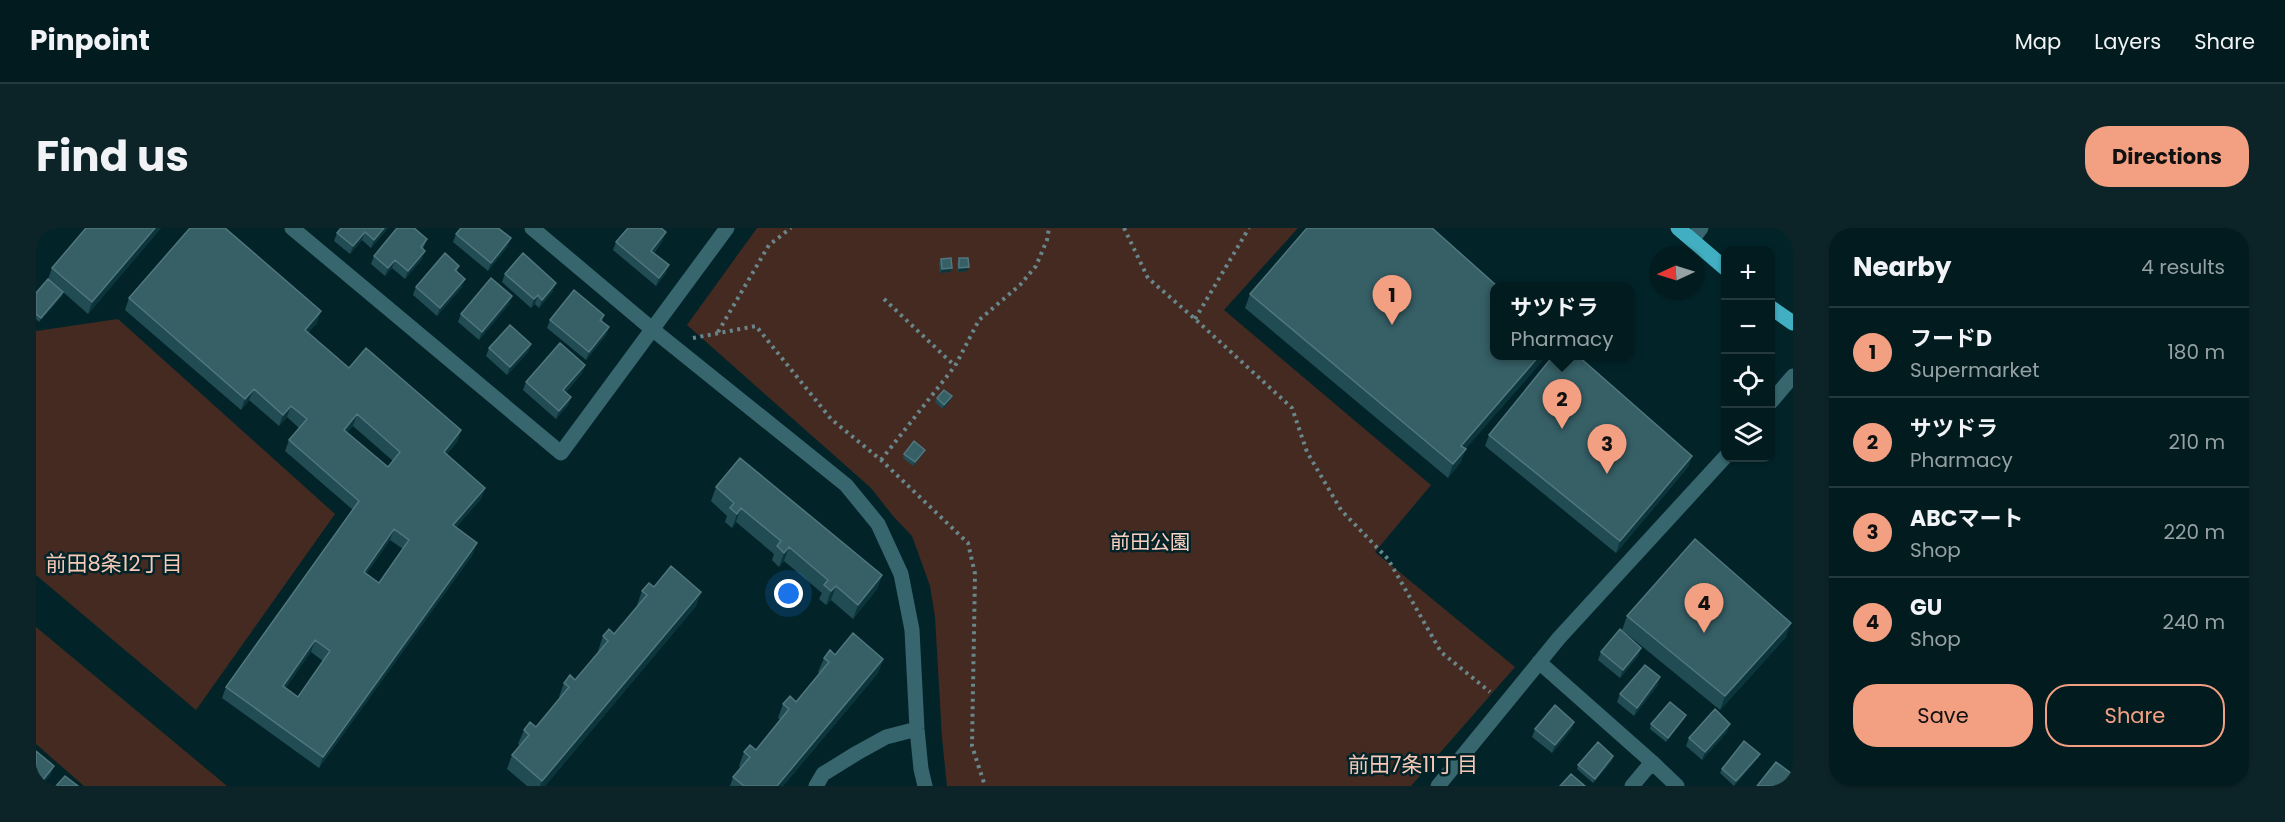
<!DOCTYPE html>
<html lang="en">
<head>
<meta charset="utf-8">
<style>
  body { margin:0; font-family:Poppins,"Noto Sans JP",sans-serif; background:#0c2428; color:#f1f3f6 }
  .controls { position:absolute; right:18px; top:18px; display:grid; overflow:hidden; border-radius:12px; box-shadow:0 2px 4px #0004 }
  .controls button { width:54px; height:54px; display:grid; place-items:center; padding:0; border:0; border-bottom:2px solid #23393d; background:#021b1f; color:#f1f3f6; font:30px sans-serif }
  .compass { position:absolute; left:1613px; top:18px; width:54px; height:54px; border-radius:50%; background:#021b1f; box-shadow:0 2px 4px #0004; rotate:266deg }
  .you { position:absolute; left:753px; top:366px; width:21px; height:21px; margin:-15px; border:4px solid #fff; border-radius:50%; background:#1a73e8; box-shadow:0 0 0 9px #1a73e833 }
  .badge { display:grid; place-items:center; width:39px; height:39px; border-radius:50%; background:#f3a082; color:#111; font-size:20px; font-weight:700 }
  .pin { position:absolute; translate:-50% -50px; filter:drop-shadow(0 2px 3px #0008) }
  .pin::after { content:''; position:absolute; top:32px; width:21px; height:18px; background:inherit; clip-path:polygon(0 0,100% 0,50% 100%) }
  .popup { position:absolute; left:1454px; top:54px; width:144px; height:78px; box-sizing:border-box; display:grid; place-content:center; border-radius:12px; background:#021b1f; filter:drop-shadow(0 2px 4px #0005); font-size:20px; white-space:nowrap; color:#96a1a4 }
  .popup b { font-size:22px; color:#f1f3f6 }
  .popup::after { content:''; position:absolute; left:50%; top:100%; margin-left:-12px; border:12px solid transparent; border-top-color:#021b1f }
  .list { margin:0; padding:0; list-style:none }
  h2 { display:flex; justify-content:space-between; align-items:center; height:78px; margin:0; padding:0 24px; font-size:26px }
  h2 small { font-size:20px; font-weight:400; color:#96a1a4 }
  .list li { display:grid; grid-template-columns:39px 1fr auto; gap:18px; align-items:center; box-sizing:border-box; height:90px; padding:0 24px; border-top:2px solid #23393d }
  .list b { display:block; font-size:22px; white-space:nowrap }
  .list p { margin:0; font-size:20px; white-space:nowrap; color:#96a1a4 }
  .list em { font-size:20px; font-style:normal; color:#96a1a4 }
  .actions { display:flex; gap:12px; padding:18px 24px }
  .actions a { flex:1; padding:14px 0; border:2px solid #f3a082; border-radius:24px; text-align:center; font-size:21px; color:#f3a082 }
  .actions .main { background:#f3a082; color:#111 }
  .icon { flex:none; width:33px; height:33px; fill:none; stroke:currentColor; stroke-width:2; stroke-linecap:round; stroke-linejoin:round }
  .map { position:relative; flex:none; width:1757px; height:558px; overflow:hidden; border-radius:24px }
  header { display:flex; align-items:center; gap:36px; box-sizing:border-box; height:84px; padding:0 30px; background:#021b1f; border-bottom:2px solid #23393d }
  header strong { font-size:28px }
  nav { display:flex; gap:33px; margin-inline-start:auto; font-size:21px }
  .intro { display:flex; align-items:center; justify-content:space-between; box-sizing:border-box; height:144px; padding:0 36px }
  h1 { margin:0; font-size:42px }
  .button { padding:15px 27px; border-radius:24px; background:#f3a082; color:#111; font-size:21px; font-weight:700 }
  main { display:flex; gap:36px; padding:0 36px }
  aside { flex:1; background:#021b1f; border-radius:24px; box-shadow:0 2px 4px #0004 }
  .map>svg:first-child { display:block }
</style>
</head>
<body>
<header>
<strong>Pinpoint</strong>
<nav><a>Map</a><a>Layers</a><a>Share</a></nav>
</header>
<div class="intro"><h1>Find us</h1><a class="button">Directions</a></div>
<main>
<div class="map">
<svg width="1757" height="558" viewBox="0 0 1757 558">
  <rect width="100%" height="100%" fill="#022429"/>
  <path fill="#452a21" d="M721,0h541l-74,82 207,175 -56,67 140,115 -104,119h-464l-5,-48 -7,-121 -5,-31 -18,-50 -19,-20 -22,-28 -184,-163z
    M82,91l217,195 -139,196 -160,-135v-244z
    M0,399l191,159h-143l-48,-42z"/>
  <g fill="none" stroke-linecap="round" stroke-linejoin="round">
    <path stroke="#69868b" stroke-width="4" stroke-dasharray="3 4.5" stroke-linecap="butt" d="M1088,0l24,50 47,41 97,89 15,44 34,58 47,49 53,93 49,40
      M848,71l71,67
      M1159,91l54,-91
      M682,104l51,-87 22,-17
      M657,110l63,-12 75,93 50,41 87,83 7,31 -3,172 13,40
      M845,232l74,-94 24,-46 41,-35 16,-19 11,-26 2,-12"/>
    <path stroke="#37666f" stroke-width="15" d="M256,0l269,225 166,-225
      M496,0l120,101 194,156 32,39 23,50 11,56 5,99 4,40 4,17
      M1656,12l9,-12
      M1734,175l23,-27
      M1503,434l113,100 -20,24
      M1616,534l25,24
      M780,558l7,-12 34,-21 29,-16 31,-8
      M1402,558l121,-148 167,-182"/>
    <path stroke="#42aec1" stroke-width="15" d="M1642,0l48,41
      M1734,79l23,16"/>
  </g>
  <path fill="#214c54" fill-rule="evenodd" d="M125,0l-73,86 -25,-22 -1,4 -23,26 -3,-3v-26l12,-14 4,-11z
    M305,0h47l-17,20 -9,-8 -12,14 -16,-13 3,-8z
    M463,1l9,17 -20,25 -35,-29 3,-8z
    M391,11l-4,10 -1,10 -17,20 -13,-11 -7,8 -14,-12 3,-8z
    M627,12l-9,13 12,20 -10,13 -43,-36 3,-8z
    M923,30l8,13 -9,1 -1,-9z
    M905,31l11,9 -2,4 -10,1 -1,-10z
    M423,38l-2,6 5,15 -25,29 -24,-21 3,-8z
    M469,46l48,17 -14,17 -4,-4 -4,4 -29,-26z
    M1214,66l216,155 -6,14 -12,15 -203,-170z
    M93,70l188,25 -9,9 41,36 112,62 -4,12 -10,12 38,34 -4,11 -25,28 17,27 -154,214 -97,-70 4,-11 127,-177 -68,-59 4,-11 10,-12 -12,-11 -8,9 -30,-26 -8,10 -116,-100zM317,198l40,35 -5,6 -41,-35zM354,312l13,9 -24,34 -13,-9zM275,424l12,9 -25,36 -13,-9z
    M473,76l-30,36 -21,-18 3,-8z
    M568,87l-2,7 7,5 -3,8 -20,25 -39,-32 3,-8z
    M495,116l-3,8 -21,23 -21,-19 3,-8z
    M549,137l-3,8 -16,19 5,5 -3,8 -12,14 -33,-29 3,-8z
    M916,168l-2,5 -7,8 -8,-7 2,-4z
    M1453,207l203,21 -4,11 -72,86 -131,-107z
    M889,222l-2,4 -10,12 -10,-8 1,-4z
    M680,259l166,88 -5,14 -24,30 -22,-19 -5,5 -7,-6 3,-6 -38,-32 -5,6 -7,-7 2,-6 -38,-32 -4,6 -7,-6 2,-6 -16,-15z
    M618,359l47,5 -5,14 -151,180h-18l-20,-17 5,-14 8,-9 -2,-2 6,-14 12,-3 24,-29 -1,-1 5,-14 11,-3 24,-28 -1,-1 5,-15 11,-2 24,-29h-1l5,-14z
    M1591,388l159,21 -66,73 -98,-80z
    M1605,420l-3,8 -18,22 -22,-18 3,-8z
    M799,427l48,4 -5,14 -95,113h-53l3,-9 8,-9 -2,-2 5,-14 12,-2 25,-30 -3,-2 5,-14 13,-2 24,-29 -2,-1 6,-14z
    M1624,449l-3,9 -23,30 -17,-14 3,-8z
    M1650,487l-2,4 -18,23 -16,-13 1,-5z
    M1538,494l-3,8 -19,23 -20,-16 3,-8z
    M1691,504l-25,28 -16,-14 3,-8z
    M1724,526l-2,4 -24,28 -14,-13 2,-4z
    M1576,533l-19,22 -16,-14 1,-4z"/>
  <path fill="#0c343b" d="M119,0h6l-73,86 4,-12z
    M348,0h4l-17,20 3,-8z
    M329,4l-3,8 -12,14 3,-8z
    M630,4l-3,8 -15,19 3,-8z
    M475,10l-3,8 -20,25 3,-8z
    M389,23l-3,8 -17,20 3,-8z
    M359,32l-3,8 -7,8 3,-8z
    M633,37l-3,8 -10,13 3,-8z
    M933,39l-2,4 -9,1 1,-4z
    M916,40l-2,4 -10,1 2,-4z
    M429,51l-3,8 -25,29 3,-8z
    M520,55l-3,8 -14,17 3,-8z
    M27,64l-1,4 -23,26 2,-4z
    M502,67l-3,9 -4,4 3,-9z
    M476,68l-3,8 -30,36 3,-8z
    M285,83l-4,12 -16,18 4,-11z
    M573,99l-3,8 -20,25 3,-8z
    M495,116l-3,8 -21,23 3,-8z
    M1503,128h8l-91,104 5,-14z
    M549,137l-3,8 -22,25 3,-8z
    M218,161l-5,11 -8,10 4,-11z
    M916,168l-2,5 -7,8 1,-4z
    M535,169l-3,8 -12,14 3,-8z
    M255,178l-4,11 -8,9 4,-11z
    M321,186l-4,12 -13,15 4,-11z
    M425,202l-4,12 -18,21 5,-11z
    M1430,221l-6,14 -12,15 5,-14z
    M889,222l-2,4 -10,12 2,-4z
    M1656,228l-4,11 -72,86 4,-12z
    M449,260l-4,11 -32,37 4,-11z
    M705,280l-5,14 -4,6 5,-14z
    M358,301l-4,11 -31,44 5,-12z
    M441,315l-4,11 -154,214 4,-11z
    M753,319l-5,14 -5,6 5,-14z
    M846,347l-5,14 -24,30 5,-14z
    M800,358l-5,14 -5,5 5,-14z
    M665,364l-5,14 -151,180h-5l2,-5z
    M1755,395l-5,14 -66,73 5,-14z
    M279,412l-4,12 -32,46 4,-12z
    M1605,420l-3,8 -18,22 3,-8z
    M847,431l-5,14 -95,113h-6z
    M1624,449l-3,9 -23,30 3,-8z
    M1650,487l-2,4 -18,23 2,-4z
    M1538,494l-3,8 -19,23 3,-8z
    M1694,496l-3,8 -25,28 3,-8z
    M1724,526l-2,4 -24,28 2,-5z
    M1577,528l-1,5 -19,22 2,-4z
    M18,538l-3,8 -9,12h-4z
    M1756,546l-3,9 -3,3h-3z"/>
  <path fill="#365f66" stroke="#51777e" stroke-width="1.5" fill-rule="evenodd" d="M50,0h69l-63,74 -40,-34z
    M154,0h35l96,83 -16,19 44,38 17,-20 95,82 -17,22 41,36 -32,37 24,18 -154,214 -97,-70 133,-186 -70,-61 18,-21 -16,-13 -8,9 -29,-26 -9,10 -116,-101zM321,186l43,38 -12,15 -44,-37zM358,301l15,11 -30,43 -15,-11zM279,412l15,11 -32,46 -15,-11z
    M305,0h43l-10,12 -9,-8 -12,14 -16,-13z
    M361,0h17l13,11 -6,8 4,4 -17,20 -13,-11 -7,8 -14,-12z
    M425,0h37l13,10 -20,25 -35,-29z
    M592,0h33l5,4 -15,19 18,14 -10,13 -43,-36z
    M1271,0h125l65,58h-3v70h45l-78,90 5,3 -13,15 -203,-170z
    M409,25l14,13 -4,4 10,9 -25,29 -24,-21z
    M487,25l33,30 -14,17 -4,-5 -4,4 -29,-25z
    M915,30l1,10 -10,1 -1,-10z
    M923,30h9l1,9 -10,1z
    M455,50l21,18 -30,36 -21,-18z
    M12,51l15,13 -22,26 -5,-4v-21z
    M538,62l30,25 -4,5 9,7 -20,25 -39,-32z
    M474,97l21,19 -21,23 -21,-19z
    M524,115l25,22 -22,25 8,7 -12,14 -33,-29z
    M1517,128h25l114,100 -72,85 -131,-106z
    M908,162l8,6 -8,9 -7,-7z
    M878,213l11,9 -10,12 -11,-8z
    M704,230l142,117 -24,30 -22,-19 -5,5 -7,-6 4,-5 -39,-33 -5,6 -7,-7 4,-5 -40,-33 -4,6 -7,-6 4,-5 -18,-16z
    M1659,311l96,84 -66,73 -98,-80z
    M635,338l30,26 -159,189 -30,-26 17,-20 -5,-5 6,-8 6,5 33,-40 -5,-4 6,-8 5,5 33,-39 -5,-5 6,-7 5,5 33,-39 -5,-4 7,-8 5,4z
    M1584,401l21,19 -18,22 -22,-18z
    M817,405l30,26 -106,127h-33l-11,-9 17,-20 -6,-5 6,-7 6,5 33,-41 -6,-5 7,-8 6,6 33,-40 -5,-4 6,-8 5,5z
    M1609,437l15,12 -23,31 -17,-14z
    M1634,474l16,13 -18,23 -17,-14z
    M1519,477l19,17 -19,23 -20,-16z
    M1679,481l15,15 -25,28 -16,-14z
    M1708,513l16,13 -24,27 -14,-12z
    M1562,514l15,14 -18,23 -17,-14z
    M0,523l18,15 -16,20h-2z
    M1740,534l16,12 -9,12h-26z
    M1535,546l14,12h-25z
    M29,548l13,10h-22z"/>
  <g text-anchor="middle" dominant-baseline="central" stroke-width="5" stroke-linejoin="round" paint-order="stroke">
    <g font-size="20" fill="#fbd0c0" stroke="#022429">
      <text x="1114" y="314">前田公園</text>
    </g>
    <g font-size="21" fill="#f9c9b8" stroke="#022429">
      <text x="78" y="335">前田8条12丁目</text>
      <text x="1377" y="536">前田7条11丁目</text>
    </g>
  </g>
</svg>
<div class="controls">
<button>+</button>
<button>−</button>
<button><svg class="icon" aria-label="locate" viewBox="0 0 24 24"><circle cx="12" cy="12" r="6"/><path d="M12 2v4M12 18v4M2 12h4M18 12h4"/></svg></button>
<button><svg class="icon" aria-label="layers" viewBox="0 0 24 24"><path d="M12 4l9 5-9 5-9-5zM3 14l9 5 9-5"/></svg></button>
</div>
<svg class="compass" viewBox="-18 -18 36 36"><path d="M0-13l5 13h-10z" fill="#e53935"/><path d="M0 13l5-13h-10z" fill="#96a1a4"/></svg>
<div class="you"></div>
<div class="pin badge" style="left:1356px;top:97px">1</div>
<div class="pin badge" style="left:1526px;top:201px">2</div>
<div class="popup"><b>サツドラ</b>Pharmacy</div>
<div class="pin badge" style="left:1571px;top:246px">3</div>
<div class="pin badge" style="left:1668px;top:405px">4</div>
</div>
<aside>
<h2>Nearby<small>4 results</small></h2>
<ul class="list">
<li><span class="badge">1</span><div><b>フードD</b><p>Supermarket</p></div><em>180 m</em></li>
<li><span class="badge">2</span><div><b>サツドラ</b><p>Pharmacy</p></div><em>210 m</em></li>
<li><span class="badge">3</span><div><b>ABCマート</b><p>Shop</p></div><em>220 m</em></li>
<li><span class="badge">4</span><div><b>GU</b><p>Shop</p></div><em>240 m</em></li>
</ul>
<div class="actions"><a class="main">Save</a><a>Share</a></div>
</aside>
</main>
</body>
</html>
